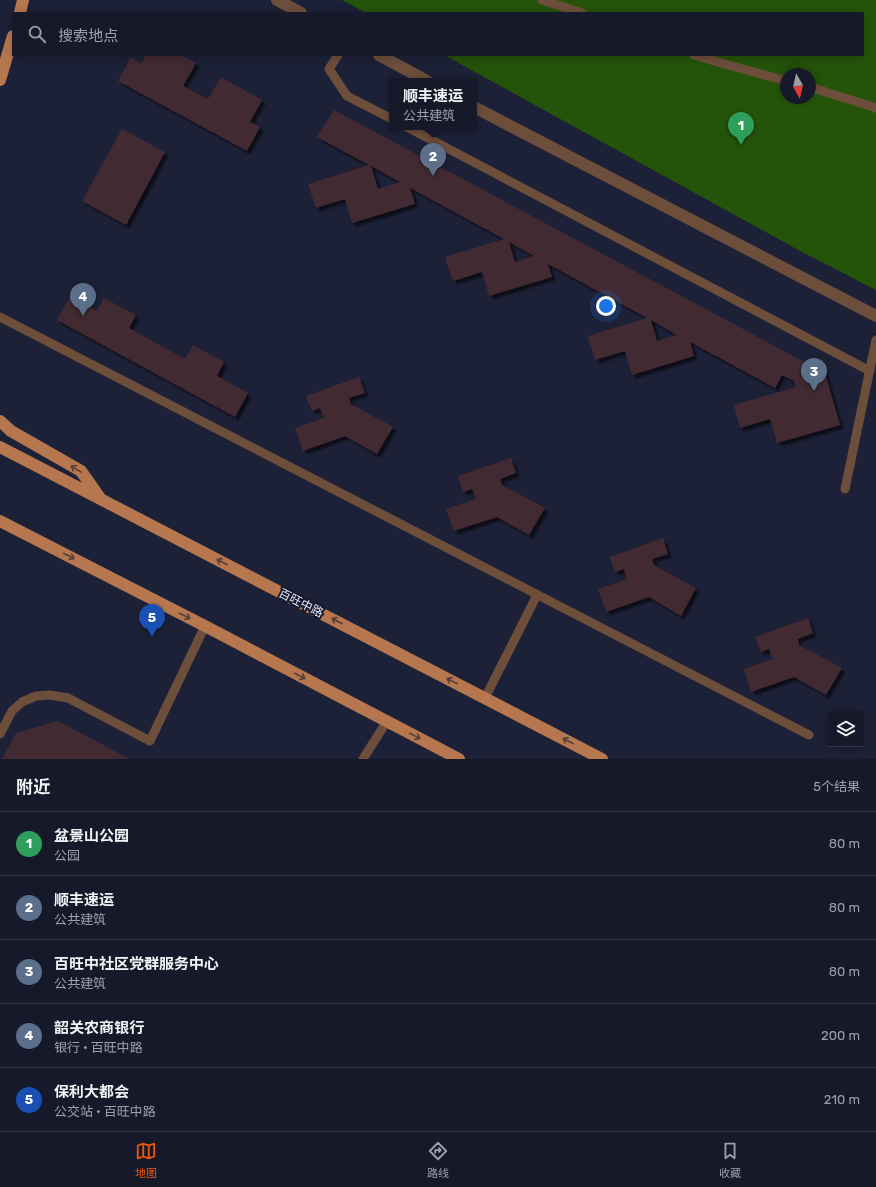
<!DOCTYPE html>
<html lang="zh">
<head>
<meta charset="utf-8">
<style>
  body { margin:0; font-family:Rubik,"Noto Sans SC",sans-serif; background:#1f2231; color:#f1f3f6 }
  .controls { position:absolute; right:12px; bottom:12px; display:grid; overflow:hidden; border-radius:0px; box-shadow:0 2px 10px #0003 }
  .controls button { width:36px; height:36px; display:grid; place-items:center; padding:0; border:0; border-bottom:1px solid #353846; background:#161929; color:#f1f3f6; font:20px sans-serif }
  .compass { position:absolute; left:780px; top:68px; width:36px; height:36px; border-radius:50%; background:#161929; box-shadow:0 2px 10px #0003; rotate:172deg }
  .you { position:absolute; left:606px; top:306px; width:14px; height:14px; margin:-10px; border:3px solid #fff; border-radius:50%; background:#1a73e8; box-shadow:0 0 0 6px #1a73e833 }
  .badge { display:grid; place-items:center; width:26px; height:26px; border-radius:50%; background:#ea580c; color:#fff; font-size:13px; font-weight:700 }
  .pin { position:absolute; translate:-50% -33px; filter:drop-shadow(0 1px 2px #0008) }
  .pin::after { content:''; position:absolute; top:21px; width:14px; height:12px; background:inherit; clip-path:polygon(0 0,100% 0,50% 100%) }
  .popup { position:absolute; left:389px; top:78px; width:88px; height:52px; box-sizing:border-box; display:grid; place-content:center; border-radius:0px; background:#161929; filter:drop-shadow(0 1px 3px #0005); font-size:13px; white-space:nowrap; color:#9ea0a8 }
  .popup b { font-size:15px; color:#f1f3f6 }
  .popup::after { content:''; position:absolute; left:50%; top:100%; margin-left:-8px; border:8px solid transparent; border-top-color:#161929 }
  .list { margin:0; padding:0; list-style:none }
  h2 { display:flex; justify-content:space-between; align-items:center; height:52px; margin:0; padding:0 16px; font-size:17px }
  h2 small { font-size:13px; font-weight:400; color:#9ea0a8 }
  .list li { display:grid; grid-template-columns:26px 1fr auto; gap:12px; align-items:center; box-sizing:border-box; height:64px; padding:0 16px; border-top:1px solid #353846 }
  .list b { display:block; font-size:15px; white-space:nowrap }
  .list p { margin:0; font-size:13px; white-space:nowrap; color:#9ea0a8 }
  .list em { font-size:13px; font-style:normal; color:#9ea0a8 }
  .icon { flex:none; width:22px; height:22px; fill:none; stroke:currentColor; stroke-width:2; stroke-linecap:round; stroke-linejoin:round }
  .map { position:relative; flex:none; width:876px; height:759px; overflow:hidden }
  .search { position:absolute; background:#161929; box-shadow:0 2px 10px #0003; left:12px; right:12px; top:12px; height:44px; display:flex; align-items:center; gap:10px; box-sizing:border-box; padding:0 14px; border-radius:0px; color:#9ea0a8; font-size:15px }
  .sheet { height:372px; background:#161929 }
  nav { display:flex; justify-content:space-around; align-items:center; box-sizing:border-box; height:56px; border-top:1px solid #353846; background:#161929; font-size:11px; color:#9ea0a8 }
  nav a { display:grid; justify-items:center; gap:2px }
  nav .on { color:#ea580c }
  .map>svg:first-child { display:block }
</style>
</head>
<body>
<div class="map">
<svg width="876" height="759" viewBox="0 0 876 759">
  <defs>
    <filter id="shadow"><feDropShadow dx="3.5" dy="3.5" stdDeviation="1" flood-color="#0009"/></filter>
  </defs>
  <rect width="100%" height="100%" fill="#1d2137"/>
  <path fill="#24530a" fill-rule="evenodd" d="M342,0h534v290l-74,-38 -358,-197h419v-42h-497zM786,74h24v24h-24z"/>
  <path fill="#432932" fill-rule="evenodd" filter="url(#shadow)" d="M146,55h36l14,8 -13,23 25,13 13,-22 41,23 -12,22 10,5 -13,24 -129,-70 13,-24 10,6z
    M334,110l491,263 15,52 -63,18 -7,-24 -30,9 -6,-23 62,-18 -2,-6 -12,-6 -7,13 -85,-46 4,14 -62,19 -7,-24 -30,9 -7,-24 59,-18 -99,-54 4,13 -63,19 -7,-24 -29,9 -8,-24 59,-18 -94,-51 5,16 -63,19 -7,-24 -29,9 -8,-24 61,-19 -52,-28zM371,166l29,16 -22,7zM509,242l25,14 -19,6zM651,320l26,15 -20,6z
    M122,129l43,23 -39,73 -44,-24z
    M70,296l27,15 7,-13 32,17 -7,13 56,31 8,-14 31,17 -7,14 31,17 -13,24 -178,-97z
    M359,377l6,16 -16,5 2,6 42,23 -16,27 -32,-18 -42,15 -8,-23 29,-10 -4,-10 -8,3 -6,-15z
    M511,458l5,15 -16,6 2,6 43,23 -16,27 -32,-18 -43,14 -8,-22 30,-10 -4,-10 -9,3 -5,-16z
    M663,538l5,16 -16,5 2,6 42,23 -15,28 -32,-19 -43,15 -8,-23 29,-10 -3,-10 -9,3 -5,-15z
    M808,618l5,15 -15,6 1,6 43,23 -16,27 -32,-18 -43,15 -7,-23 29,-10 -4,-10 -8,3 -6,-15z
    M58,721l72,38h-128l14,-26z"/>
  <g fill="none" stroke-linecap="round" stroke-linejoin="round">
    <path stroke="#6d4e3b" stroke-width="9" d="M542,0l40,13
      M338,55l-9,14 18,27 45,23
      M694,55l27,8 65,18
      M810,87l66,21
      M407,127l463,244
      M0,317l809,418
      M845,489l31,-149
      M485,698l52,-103
      M0,734l12,-23 10,-9 14,-6 14,-1 18,3 82,43 55,-115
      M363,759l24,-38"/>
    <path stroke="#6d4e3b" stroke-width="12" d="M277,0l24,13
      M379,55l48,26
      M474,107l402,209"/>
    <path stroke="#b7774e" stroke-width="12" d="M20,13l3,-13
      M0,80l13,-44
      M0,421l11,10 70,40 19,27
      M0,447l602,312
      M0,521l205,105 254,133"/>
  </g>
  <defs><path id="oneway-shaft" d="M-6 0H5M1.5-3L5.5 0L1.5 3" fill="none" stroke-width="1.6" stroke-linecap="round" stroke-linejoin="round"/></defs>
  <g stroke="#553e3a">
    <use href="#oneway-shaft" transform="translate(76 469) rotate(-149)"/>
    <use href="#oneway-shaft" transform="translate(69 556) rotate(27)"/>
    <use href="#oneway-shaft" transform="translate(222 562) rotate(-153)"/>
    <use href="#oneway-shaft" transform="translate(185 616) rotate(27)"/>
    <use href="#oneway-shaft" transform="translate(337 621) rotate(-153)"/>
    <use href="#oneway-shaft" transform="translate(300 676) rotate(28)"/>
    <use href="#oneway-shaft" transform="translate(452 681) rotate(-153)"/>
    <use href="#oneway-shaft" transform="translate(415 736) rotate(28)"/>
    <use href="#oneway-shaft" transform="translate(568 741) rotate(-153)"/>
  </g>
  <g text-anchor="middle" dominant-baseline="central" stroke-width="4" stroke-linejoin="round" paint-order="stroke">
    <g font-size="12" fill="#e5e8f8" stroke="#14182d">
      <text transform="translate(301 603) rotate(27)">百旺中路</text>
    </g>
  </g>
</svg>
<div class="controls">
<button><svg class="icon" aria-label="layers" viewBox="0 0 24 24"><path d="M12 4l9 5-9 5-9-5zM3 14l9 5 9-5"/></svg></button>
</div>
<svg class="compass" viewBox="-18 -18 36 36"><path d="M0-13l5 13h-10z" fill="#e53935"/><path d="M0 13l5-13h-10z" fill="#9ea0a8"/></svg>
<div class="you"></div>
<div class="pin badge" style="left:741px;top:145px;background:#2e9e5b">1</div>
<div class="pin badge" style="left:433px;top:176px;background:#5c6f8a">2</div>
<div class="popup"><b>顺丰速运</b>公共建筑</div>
<div class="pin badge" style="left:814px;top:391px;background:#5c6f8a">3</div>
<div class="pin badge" style="left:83px;top:316px;background:#5c6f8a">4</div>
<div class="pin badge" style="left:152px;top:637px;background:#1a4fb4">5</div>
<div class="search"><svg class="icon" aria-label="search" viewBox="0 0 24 24"><circle cx="10" cy="10" r="6"/><path d="M15 15l6 6"/></svg>搜索地点</div>
</div>
<section class="sheet">
<h2>附近<small>5个结果</small></h2>
<ul class="list">
<li><span class="badge" style="background:#2e9e5b">1</span><div><b>盆景山公园</b><p>公园</p></div><em>80 m</em></li>
<li><span class="badge" style="background:#5c6f8a">2</span><div><b>顺丰速运</b><p>公共建筑</p></div><em>80 m</em></li>
<li><span class="badge" style="background:#5c6f8a">3</span><div><b>百旺中社区党群服务中心</b><p>公共建筑</p></div><em>80 m</em></li>
<li><span class="badge" style="background:#5c6f8a">4</span><div><b>韶关农商银行</b><p>银行 · 百旺中路</p></div><em>200 m</em></li>
<li><span class="badge" style="background:#1a4fb4">5</span><div><b>保利大都会</b><p>公交站 · 百旺中路</p></div><em>210 m</em></li>
</ul>
</section>
<nav>
<a class="on"><svg class="icon" aria-label="map" viewBox="0 0 24 24"><path d="M3 6l6-2 6 2 6-2v14l-6 2-6-2-6 2zM9 4v14M15 6v14"/></svg>地图</a>
<a><svg class="icon" aria-label="directions" viewBox="0 0 24 24"><path d="M12 3l9 9-9 9-9-9zM9 14v-3h6M13 9l2 2-2 2"/></svg>路线</a>
<a><svg class="icon" aria-label="saved" viewBox="0 0 24 24"><path d="M7 4h10v16l-5-4-5 4z"/></svg>收藏</a>
</nav>
</body>
</html>
